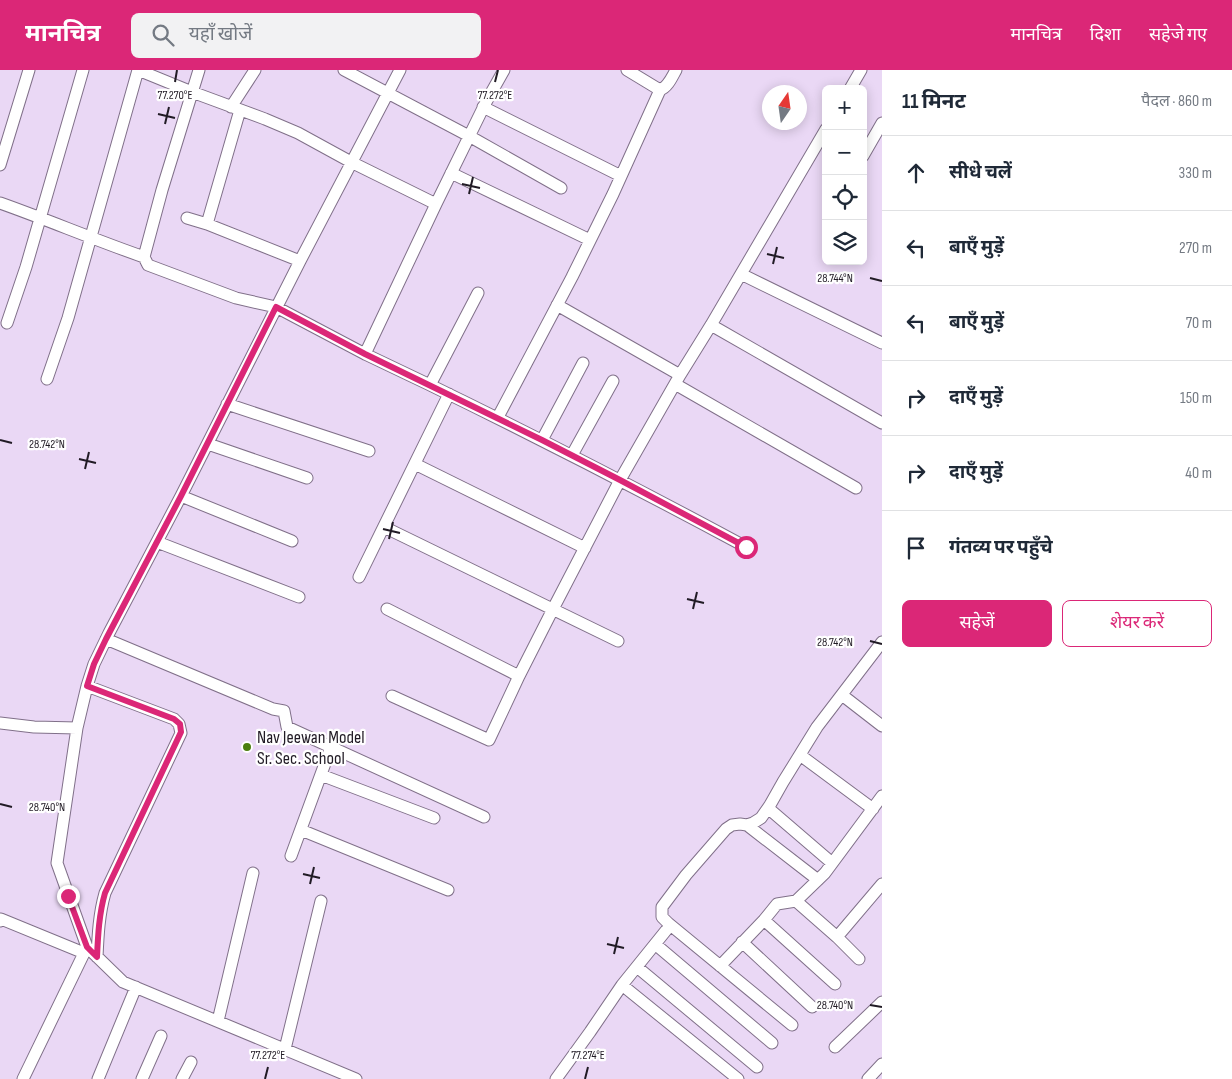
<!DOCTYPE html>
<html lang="hi">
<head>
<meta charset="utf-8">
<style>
  body { margin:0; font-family:"Sofia Sans Condensed","Noto Sans Devanagari",sans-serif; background:#f2f2f3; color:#1f2937 }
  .controls { position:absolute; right:15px; top:15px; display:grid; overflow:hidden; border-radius:8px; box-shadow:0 2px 12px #0003 }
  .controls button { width:45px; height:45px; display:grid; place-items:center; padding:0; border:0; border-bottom:1px solid #e0e1e3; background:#fff; color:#1f2937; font:25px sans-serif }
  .compass { position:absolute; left:762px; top:15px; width:45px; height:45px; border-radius:50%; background:#fff; box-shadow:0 2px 12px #0003; rotate:13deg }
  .stop { position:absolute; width:15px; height:15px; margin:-11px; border:4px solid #db2777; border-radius:50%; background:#fff }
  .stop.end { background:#db2777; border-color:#fff; box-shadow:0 1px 5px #0008 }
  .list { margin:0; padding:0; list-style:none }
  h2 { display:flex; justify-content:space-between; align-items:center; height:65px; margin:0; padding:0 20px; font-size:21px }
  h2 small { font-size:16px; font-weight:400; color:#747a83 }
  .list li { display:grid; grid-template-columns:32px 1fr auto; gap:15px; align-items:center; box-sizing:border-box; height:75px; padding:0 20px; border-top:1px solid #e0e1e3 }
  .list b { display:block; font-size:19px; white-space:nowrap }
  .list em { font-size:16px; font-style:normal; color:#747a83 }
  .actions { display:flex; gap:10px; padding:15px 20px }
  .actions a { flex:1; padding:11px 0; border:1px solid #db2777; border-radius:8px; text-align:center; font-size:18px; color:#db2777 }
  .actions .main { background:#db2777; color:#fff }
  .icon { flex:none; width:28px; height:28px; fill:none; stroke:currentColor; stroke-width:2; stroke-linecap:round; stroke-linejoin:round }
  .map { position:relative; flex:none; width:882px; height:1009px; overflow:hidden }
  header { display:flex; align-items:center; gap:30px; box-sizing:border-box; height:70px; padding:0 25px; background:#db2777; color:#fff }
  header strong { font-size:24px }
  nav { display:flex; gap:28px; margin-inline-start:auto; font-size:18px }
  .search { width:350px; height:45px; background:#f2f2f3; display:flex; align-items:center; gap:12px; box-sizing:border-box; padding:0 18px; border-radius:8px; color:#747a83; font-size:19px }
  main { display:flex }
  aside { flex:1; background:#fff }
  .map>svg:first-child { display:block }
</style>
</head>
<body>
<header>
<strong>मानचित्र</strong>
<div class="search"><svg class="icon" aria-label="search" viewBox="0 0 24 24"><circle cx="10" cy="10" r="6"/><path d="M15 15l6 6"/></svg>यहाँ खोजें</div>
<nav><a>मानचित्र</a><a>दिशा</a><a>सहेजे गए</a></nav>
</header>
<main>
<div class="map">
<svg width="882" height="1009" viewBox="0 0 882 1009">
  <rect width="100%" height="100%" fill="#ead8f5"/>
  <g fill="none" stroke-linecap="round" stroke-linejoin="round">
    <g stroke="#807089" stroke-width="13">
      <path id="minor" d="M138,0l54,22 73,27 33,14 53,29 85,42
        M199,0l-37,120 -18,67 4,8 88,33 40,9 89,47 65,31 48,-92
        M344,0l125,66 92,52
        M627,0l33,20
        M850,19l11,-19
        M231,37l24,-37
        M483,37l138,69
        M240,40l-33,114 93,37
        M863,86l19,-33
        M0,95l29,-95
        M451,103l139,67
        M0,133c48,17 95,37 144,54
        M187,148l20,6
        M741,204l141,69
        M557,235l123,70
        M7,253l19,-56 57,-197
        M711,255l171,98
        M365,284l71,-150 50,-102 18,-32
        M47,309l21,-61 70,-248
        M675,314l181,104
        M430,315c107,52 212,106 316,162
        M227,334l142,47
        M498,347l74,-140 41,-83 47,-104c8,-3 12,-13 16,-20
        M542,370l41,-77
        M208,374l99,34
        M572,385l41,-74
        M415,394l170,84
        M181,426l111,45
        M384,457l234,114
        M157,472l142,55
        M359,507l90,-183
        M387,539l132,67
        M106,569l167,70 11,2 3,16 197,90
        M87,616l87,33 5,5 2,9 -76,160c-6,21 -7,42 -8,64
        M842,625l40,31
        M392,626l97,44 30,-64 34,-67 67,-129 60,-105 31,-50 115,-196
        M0,653l34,4 43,1
        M800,685l73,54
        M321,705l113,43
        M768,738l64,55
        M747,755l71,55
        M301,760l147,60
        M291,786l40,-109
        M796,831l41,36 22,22
        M764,850l71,64
        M0,851l1,-2 83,34
        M668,853l124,102
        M837,867l45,-53
        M742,872l70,65
        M655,874l117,99
        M720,896l44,-46 13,-16 19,-3 29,-28 57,-77
        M637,897l120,100
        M622,915l116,94
        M218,951l35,-148
        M835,977l47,-45
        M285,979l36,-148
        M23,1009l64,-132
        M98,1009l38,-92
        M142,1009l19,-43
        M182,1009l9,-17
        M356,1009l-233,-97 -36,-35 -30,-84 20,-135 10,-42 7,-22 15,-31 72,-137 119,-235 100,-191
        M556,1009l34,-47 32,-47 46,-57v-5l-6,-6v-10l24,-32 40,-46 6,-4 8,-1 7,1 6,-2 8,-5 9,-13 13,-23 34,-55 65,-85
        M868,1009l14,-15"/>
    </g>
    <use href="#minor" stroke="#fff" stroke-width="11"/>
  </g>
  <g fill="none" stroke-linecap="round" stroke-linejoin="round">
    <path stroke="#db2777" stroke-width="6" d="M68,826l19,51 10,10c1,-22 2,-43 8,-64l76,-161 -1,-8 -6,-5 -87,-33 7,-22 12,-25 75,-143 95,-189 89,47 177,86 78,40 126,67"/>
  </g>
  <path fill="none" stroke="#211b25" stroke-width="2" d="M175,12l2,-12M495,12l3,-12M158,44l17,4M165,54l4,-17M462,114l18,4M469,124l4,-17M767,184l17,4M773,194l4,-17M870,208l12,3M0,370l12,3M79,389l17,4M85,399l4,-17M383,459l17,4M389,469l4,-17M687,529l17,4M693,539l4,-17M870,571l12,3M0,734l12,3M303,804l17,4M310,814l4,-17M607,874l17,4M614,884l4,-17M870,935l12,2M265,1009l3,-12M585,1009l3,-12"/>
  <circle fill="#4b7e0e" stroke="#fff" stroke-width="2" cx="247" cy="677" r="5"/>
  <g text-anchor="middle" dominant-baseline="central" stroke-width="4.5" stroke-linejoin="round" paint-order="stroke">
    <g font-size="18" fill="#211b25" stroke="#fff" text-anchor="start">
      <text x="257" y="667">Nav Jeewan Model<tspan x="257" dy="21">Sr. Sec. School</tspan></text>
    </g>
  </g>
  <g font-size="12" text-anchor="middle" fill="#211b25" stroke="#fff" stroke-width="4.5" stroke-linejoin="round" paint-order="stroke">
    <text x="175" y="29">77.270°E</text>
    <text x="495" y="29">77.272°E</text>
    <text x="835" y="212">28.744°N</text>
    <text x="47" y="378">28.742°N</text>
    <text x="835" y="576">28.742°N</text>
    <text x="47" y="741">28.740°N</text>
    <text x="835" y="939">28.740°N</text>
    <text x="268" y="989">77.272°E</text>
    <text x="588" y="989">77.274°E</text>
  </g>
</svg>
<div class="controls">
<button>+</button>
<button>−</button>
<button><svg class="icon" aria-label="locate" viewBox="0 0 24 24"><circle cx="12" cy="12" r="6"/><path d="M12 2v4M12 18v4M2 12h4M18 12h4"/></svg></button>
<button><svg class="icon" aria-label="layers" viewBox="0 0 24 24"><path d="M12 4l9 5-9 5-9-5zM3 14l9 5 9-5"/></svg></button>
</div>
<svg class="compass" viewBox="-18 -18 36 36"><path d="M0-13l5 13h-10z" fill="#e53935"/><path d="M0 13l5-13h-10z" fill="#747a83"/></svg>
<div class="stop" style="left:746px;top:477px"></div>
<div class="stop end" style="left:68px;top:826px"></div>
</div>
<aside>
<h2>11 मिनट<small>पैदल · 860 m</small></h2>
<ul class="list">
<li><svg class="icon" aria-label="ahead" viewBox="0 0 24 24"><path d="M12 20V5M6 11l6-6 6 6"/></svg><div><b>सीधे चलें</b></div><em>330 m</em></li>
<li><svg class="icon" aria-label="left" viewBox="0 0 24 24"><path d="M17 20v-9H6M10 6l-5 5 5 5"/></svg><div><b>बाएँ मुड़ें</b></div><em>270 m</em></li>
<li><svg class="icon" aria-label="left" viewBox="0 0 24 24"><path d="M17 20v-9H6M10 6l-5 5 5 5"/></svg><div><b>बाएँ मुड़ें</b></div><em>70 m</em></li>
<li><svg class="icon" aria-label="right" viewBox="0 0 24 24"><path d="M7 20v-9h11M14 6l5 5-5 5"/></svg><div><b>दाएँ मुड़ें</b></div><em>150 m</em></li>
<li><svg class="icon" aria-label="right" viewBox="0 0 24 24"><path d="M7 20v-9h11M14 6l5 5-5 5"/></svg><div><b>दाएँ मुड़ें</b></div><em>40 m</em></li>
<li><svg class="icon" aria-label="arrive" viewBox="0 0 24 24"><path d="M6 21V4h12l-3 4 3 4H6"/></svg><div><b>गंतव्य पर पहुँचे</b></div></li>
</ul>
<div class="actions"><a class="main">सहेजें</a><a>शेयर करें</a></div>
</aside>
</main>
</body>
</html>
